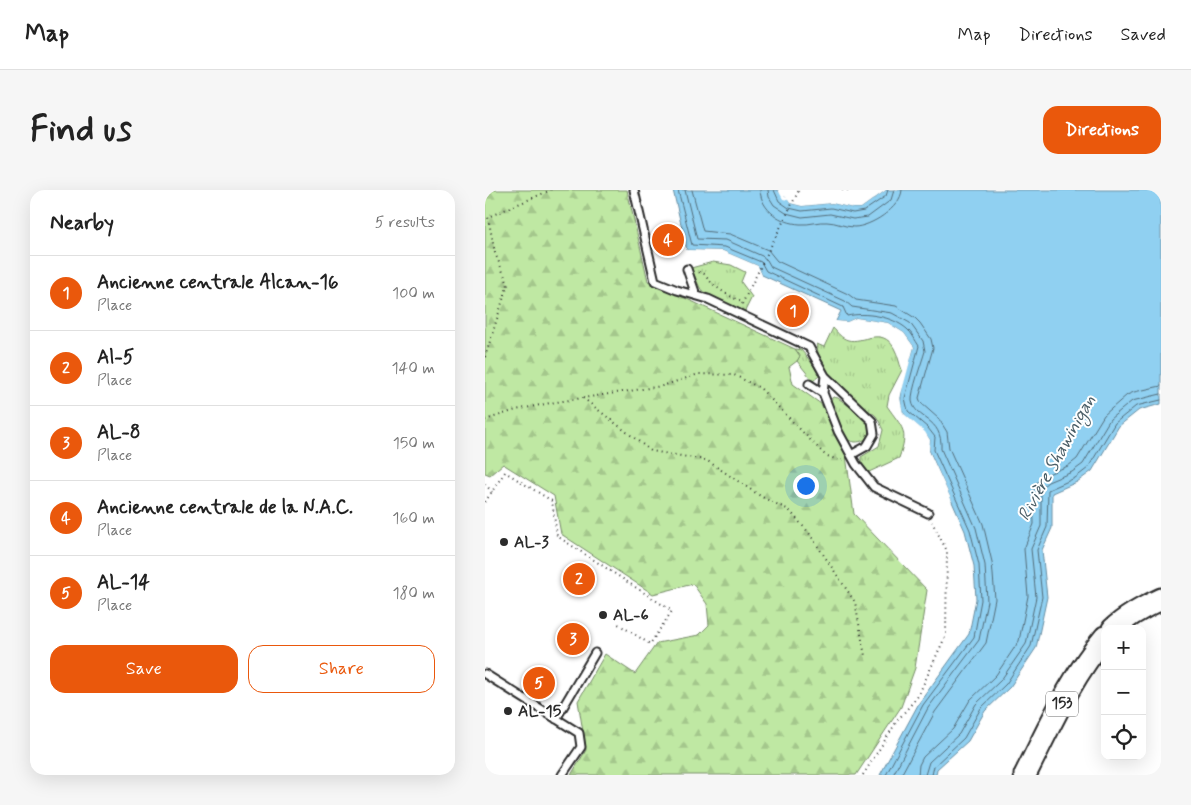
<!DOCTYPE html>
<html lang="en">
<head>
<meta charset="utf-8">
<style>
  body { margin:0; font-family:Mynerve,sans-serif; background:#f6f6f6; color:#222 }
  .controls { position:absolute; right:15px; bottom:15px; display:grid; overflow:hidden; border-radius:10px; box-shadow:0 5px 20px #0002 }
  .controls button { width:45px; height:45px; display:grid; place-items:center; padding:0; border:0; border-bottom:1px solid #e0e0e0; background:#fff; color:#222; font:25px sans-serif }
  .you { position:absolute; left:320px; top:295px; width:18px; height:18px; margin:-12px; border:4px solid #fff; border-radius:50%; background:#1a73e8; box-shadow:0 0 0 8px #1a73e833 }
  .badge { display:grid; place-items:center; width:32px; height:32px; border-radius:50%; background:#ea580c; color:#fff; font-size:16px; font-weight:700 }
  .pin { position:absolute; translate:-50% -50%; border:2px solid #fff; box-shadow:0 1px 5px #0006 }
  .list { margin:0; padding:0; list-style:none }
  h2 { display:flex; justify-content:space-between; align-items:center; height:65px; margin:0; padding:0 20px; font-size:21px }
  h2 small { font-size:16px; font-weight:400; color:#767676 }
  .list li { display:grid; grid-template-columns:32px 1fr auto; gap:15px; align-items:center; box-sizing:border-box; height:75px; padding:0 20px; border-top:1px solid #e0e0e0 }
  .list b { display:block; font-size:19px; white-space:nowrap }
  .list p { margin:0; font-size:16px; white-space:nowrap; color:#767676 }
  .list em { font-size:16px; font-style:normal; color:#767676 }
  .actions { display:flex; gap:10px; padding:15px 20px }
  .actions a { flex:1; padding:11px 0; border:1px solid #ea580c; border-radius:15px; text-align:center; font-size:18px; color:#ea580c }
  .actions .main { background:#ea580c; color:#fff }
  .icon { flex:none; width:28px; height:28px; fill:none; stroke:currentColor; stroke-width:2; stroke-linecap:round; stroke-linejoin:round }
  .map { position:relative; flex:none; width:676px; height:585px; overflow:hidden; border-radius:15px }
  header { display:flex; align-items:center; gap:30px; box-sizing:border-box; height:70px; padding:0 25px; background:#fff; border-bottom:1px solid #e0e0e0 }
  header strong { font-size:24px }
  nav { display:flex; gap:28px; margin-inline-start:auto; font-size:18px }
  .intro { display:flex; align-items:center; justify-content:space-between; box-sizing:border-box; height:120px; padding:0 30px }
  h1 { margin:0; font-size:35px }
  .button { padding:12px 22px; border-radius:15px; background:#ea580c; color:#fff; font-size:18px; font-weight:700 }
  main { display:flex; gap:30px; padding:0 30px }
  aside { flex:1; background:#fff; border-radius:15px; box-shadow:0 5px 20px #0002 }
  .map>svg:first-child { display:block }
</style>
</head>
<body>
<header>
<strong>Map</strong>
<nav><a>Map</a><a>Directions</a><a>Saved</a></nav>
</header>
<div class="intro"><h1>Find us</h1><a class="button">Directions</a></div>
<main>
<aside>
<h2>Nearby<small>5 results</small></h2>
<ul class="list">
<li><span class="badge">1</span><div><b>Ancienne centrale Alcan-16</b><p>Place</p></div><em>100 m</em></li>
<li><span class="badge">2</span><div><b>Al-5</b><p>Place</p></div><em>140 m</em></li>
<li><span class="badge">3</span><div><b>AL-8</b><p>Place</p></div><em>150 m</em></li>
<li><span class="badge">4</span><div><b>Ancienne centrale de la N.A.C.</b><p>Place</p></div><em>160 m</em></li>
<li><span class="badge">5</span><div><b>AL-14</b><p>Place</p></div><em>180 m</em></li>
</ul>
<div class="actions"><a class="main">Save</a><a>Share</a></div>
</aside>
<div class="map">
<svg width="676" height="585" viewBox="0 0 676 585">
  <defs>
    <pattern id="grass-tufts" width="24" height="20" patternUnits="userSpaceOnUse" patternTransform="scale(1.25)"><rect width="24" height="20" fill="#bfe8a3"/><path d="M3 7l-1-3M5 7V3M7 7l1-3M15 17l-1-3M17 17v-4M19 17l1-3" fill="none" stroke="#a4c78c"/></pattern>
    <pattern id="forest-firs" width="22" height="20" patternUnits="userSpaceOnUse" patternTransform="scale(1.25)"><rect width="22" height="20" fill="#bfe8a3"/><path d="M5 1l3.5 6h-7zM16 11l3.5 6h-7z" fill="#a4c78c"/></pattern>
  </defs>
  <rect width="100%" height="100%" fill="#fff"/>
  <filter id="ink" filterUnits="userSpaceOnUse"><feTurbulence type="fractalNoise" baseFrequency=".02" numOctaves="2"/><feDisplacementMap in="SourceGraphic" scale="10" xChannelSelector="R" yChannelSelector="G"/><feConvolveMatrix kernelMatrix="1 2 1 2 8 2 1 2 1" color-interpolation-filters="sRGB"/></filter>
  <g filter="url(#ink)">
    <path fill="url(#grass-tufts)" stroke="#758a67" d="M228,72l18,3 14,7 -4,10 11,15 -7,14 -40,-17 -5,-6 -9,-20z
      M348,138c5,5 8,10 15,12 14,4 34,-14 46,8 4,7 5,15 8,22l-13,25 -2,11c16,23 22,24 12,52l-30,14 -5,-2 -3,-9v-4l18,-11 4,-16c-2,-4 -4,-10 -7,-14 -4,-4 -11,-7 -16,-11 -18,-14 -43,-37 -43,-61l7,3z
      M310,159l6,1c7,8 14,16 18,26l-6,5 -16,-20 3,-5z
      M348,207l5,1c8,6 27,18 31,26 6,17 -16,24 -25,12l-14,-35z"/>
    <path fill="url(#forest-firs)" stroke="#758a67" d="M0,0h142l21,91 147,68 5,7 -3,5 -8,6 4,17 28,20 24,44 9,66 73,76 -12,78 -14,39 -45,68h-285l15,-25 -8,-49 27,-47 30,20 22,-31 42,-8 10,-10 -2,-21 -14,-20 -40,10 -92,-60 -7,-38 -51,-32 -13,11 -5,-2z"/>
    <path fill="#90d0f1" stroke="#688ea2" d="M188,0h105c3,6 10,7 12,13l12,3 30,-3 21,5h8l25,-18h275v214l-22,6 -20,16 -27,45 -15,11 -25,11v35l-10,22 5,47 -11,51 -26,39 -25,24 -17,30 -31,28 -1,6h-56l39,-72 50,-69 7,-35 -2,-33 -9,-35 -36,-81 1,-10c-6,-10 -16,-16 -25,-25 -12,-13 5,-52 9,-68l-10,-14 -16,-10 -32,-5 -9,4 -11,-1 5,-10 -79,-36 -4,-9 -35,-15 -36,-1z"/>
    <path fill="#fff" d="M293,0h3l4,7 5,1 2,3 10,2 30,-2 21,4h7l21,-15h5l-25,18h-8l-21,-5 -30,3 -12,-3 -2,-3 -5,-1z
      M202,60l36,1 35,15 4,9 -1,2 -5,-9 -33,-14 -35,-1z
      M371,128l32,5 16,10 10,14 -14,51 3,15 22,19 5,8 -1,11 23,50 -3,1 -22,-51 1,-10 -5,-8 -22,-19 -4,-17 14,-49 -8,-13 -15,-9 -32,-5 -9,3h-12l1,-3 11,1z"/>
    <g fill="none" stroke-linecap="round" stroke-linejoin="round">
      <path stroke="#536d7a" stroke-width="1" d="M193,0l14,55 33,2 36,15 5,9 77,36 4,9c18,-4 45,0 60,13 5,4 8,11 12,17l-14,52 3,13 20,17 7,9 -1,13 36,80 9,35 2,35 -7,37 -51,68 -37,70
        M200,0l12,49 29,1 36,16 5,4 4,7 74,34 7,6 40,6 18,10 13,18 2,10c-3,11 -14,40 -13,50 3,19 31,16 29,48l35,79 9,37 2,36 -8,39 -51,68 -35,67
        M207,0l11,41 27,3 38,16 9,11 71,33 8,6 40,6 19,12 5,5 11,16 2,9 -14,50 2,5 18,16 8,13 2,16 34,76 9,38 3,37 -9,44 -51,69 -34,63
        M275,0c1,21 22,33 40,34 10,1 18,-3 27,-2 9,0 17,5 27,5 16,0 47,-19 48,-37
        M283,0l1,7 5,8 12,8 16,4 28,-3 23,5 15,-2 23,-17 3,-10
        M289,0l5,11 10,7 13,3 29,-3 22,5 11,-2 22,-15 2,-6
        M433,585l1,-10 4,-8 30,-28 17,-29 26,-25 23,-34 9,-45 -4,-47 10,-25 -1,-31 3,-10 7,-7 25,-10 9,-7 27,-44 23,-20 7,-3 27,-6
        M440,585l4,-13 30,-28 17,-30 25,-24 25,-36 10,-47 -5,-48 10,-23v-33l1,-6 6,-5 24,-10 11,-8 27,-45 22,-18 29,-7
        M447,585l2,-9 30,-28 17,-30 25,-24 25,-38 11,-49 -5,-47 10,-23 1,-37 27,-12 13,-10 27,-45 21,-17 25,-6"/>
      <g stroke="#2b2b2b" stroke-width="11">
        <path id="service" d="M149,0l21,91 22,9 31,9 101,48 16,29 47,45 2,13 -7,12 -16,9
          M202,79l9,26
          M340,186l-2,17 15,38 18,33 18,23 54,26
          M324,194l14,9
          M0,484l94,59 2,14 -19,28
          M71,529l39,-66"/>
      </g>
      <g stroke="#2b2b2b" stroke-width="25">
        <path id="primary" d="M628,439c14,-13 31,-22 48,-30
          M540,585c24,-47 46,-98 80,-138"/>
      </g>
      <path stroke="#2b2b2b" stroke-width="2" stroke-dasharray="1 4" stroke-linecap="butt" d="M357,0h8
        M214,82l5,2c10,14 24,21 39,29
        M257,114l57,-114
        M0,167l23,-73 -13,-31 -7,-36 63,-27
        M98,208l68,53 55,9 56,37 27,13 20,23 46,69 10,54
        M0,230l31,-10 34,-7 112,-17 37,-12 35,1 26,13 65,67 15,6 2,-1
        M0,294l7,8
        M0,312l20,-30 47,29 5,35 115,75 -22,33 -35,-22
        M378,585l34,-54 21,-25 28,-61 1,-84 -15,-29"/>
      <use href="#service" stroke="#fff" stroke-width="7"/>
      <use href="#primary" stroke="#fff" stroke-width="21"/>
    </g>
  </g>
  <g fill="#2b2b2b" stroke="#fff" stroke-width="2">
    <circle cx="19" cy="352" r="5"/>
    <circle cx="118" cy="425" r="5"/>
    <circle cx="23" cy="521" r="5"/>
  </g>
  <g text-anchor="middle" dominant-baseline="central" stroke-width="4" stroke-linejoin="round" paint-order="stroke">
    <rect fill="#fff" stroke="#6b6b6b" stroke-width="1" x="561" y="501.5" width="32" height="25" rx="4"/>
    <g font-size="15" font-weight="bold" fill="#2b2b2b">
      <text x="577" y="514">153</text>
    </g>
    <g font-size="16" font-weight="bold" fill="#2b2b2b" stroke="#fff" text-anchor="start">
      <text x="29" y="352">AL-3</text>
      <text x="128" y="425">AL-6</text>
      <text x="33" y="521">AL-15</text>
    </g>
    <g font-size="18" font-style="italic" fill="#495d66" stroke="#fff">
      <text transform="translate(572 268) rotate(-61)">Rivière Shawinigan</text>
    </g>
  </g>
</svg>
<div class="controls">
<button>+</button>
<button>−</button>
<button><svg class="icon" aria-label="locate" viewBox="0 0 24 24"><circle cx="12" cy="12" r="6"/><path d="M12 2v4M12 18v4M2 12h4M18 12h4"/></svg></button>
</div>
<div class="you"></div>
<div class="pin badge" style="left:308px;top:121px">1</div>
<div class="pin badge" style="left:94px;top:389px">2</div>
<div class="pin badge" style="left:88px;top:449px">3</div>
<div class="pin badge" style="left:183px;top:50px">4</div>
<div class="pin badge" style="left:54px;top:493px">5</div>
</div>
</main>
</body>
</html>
